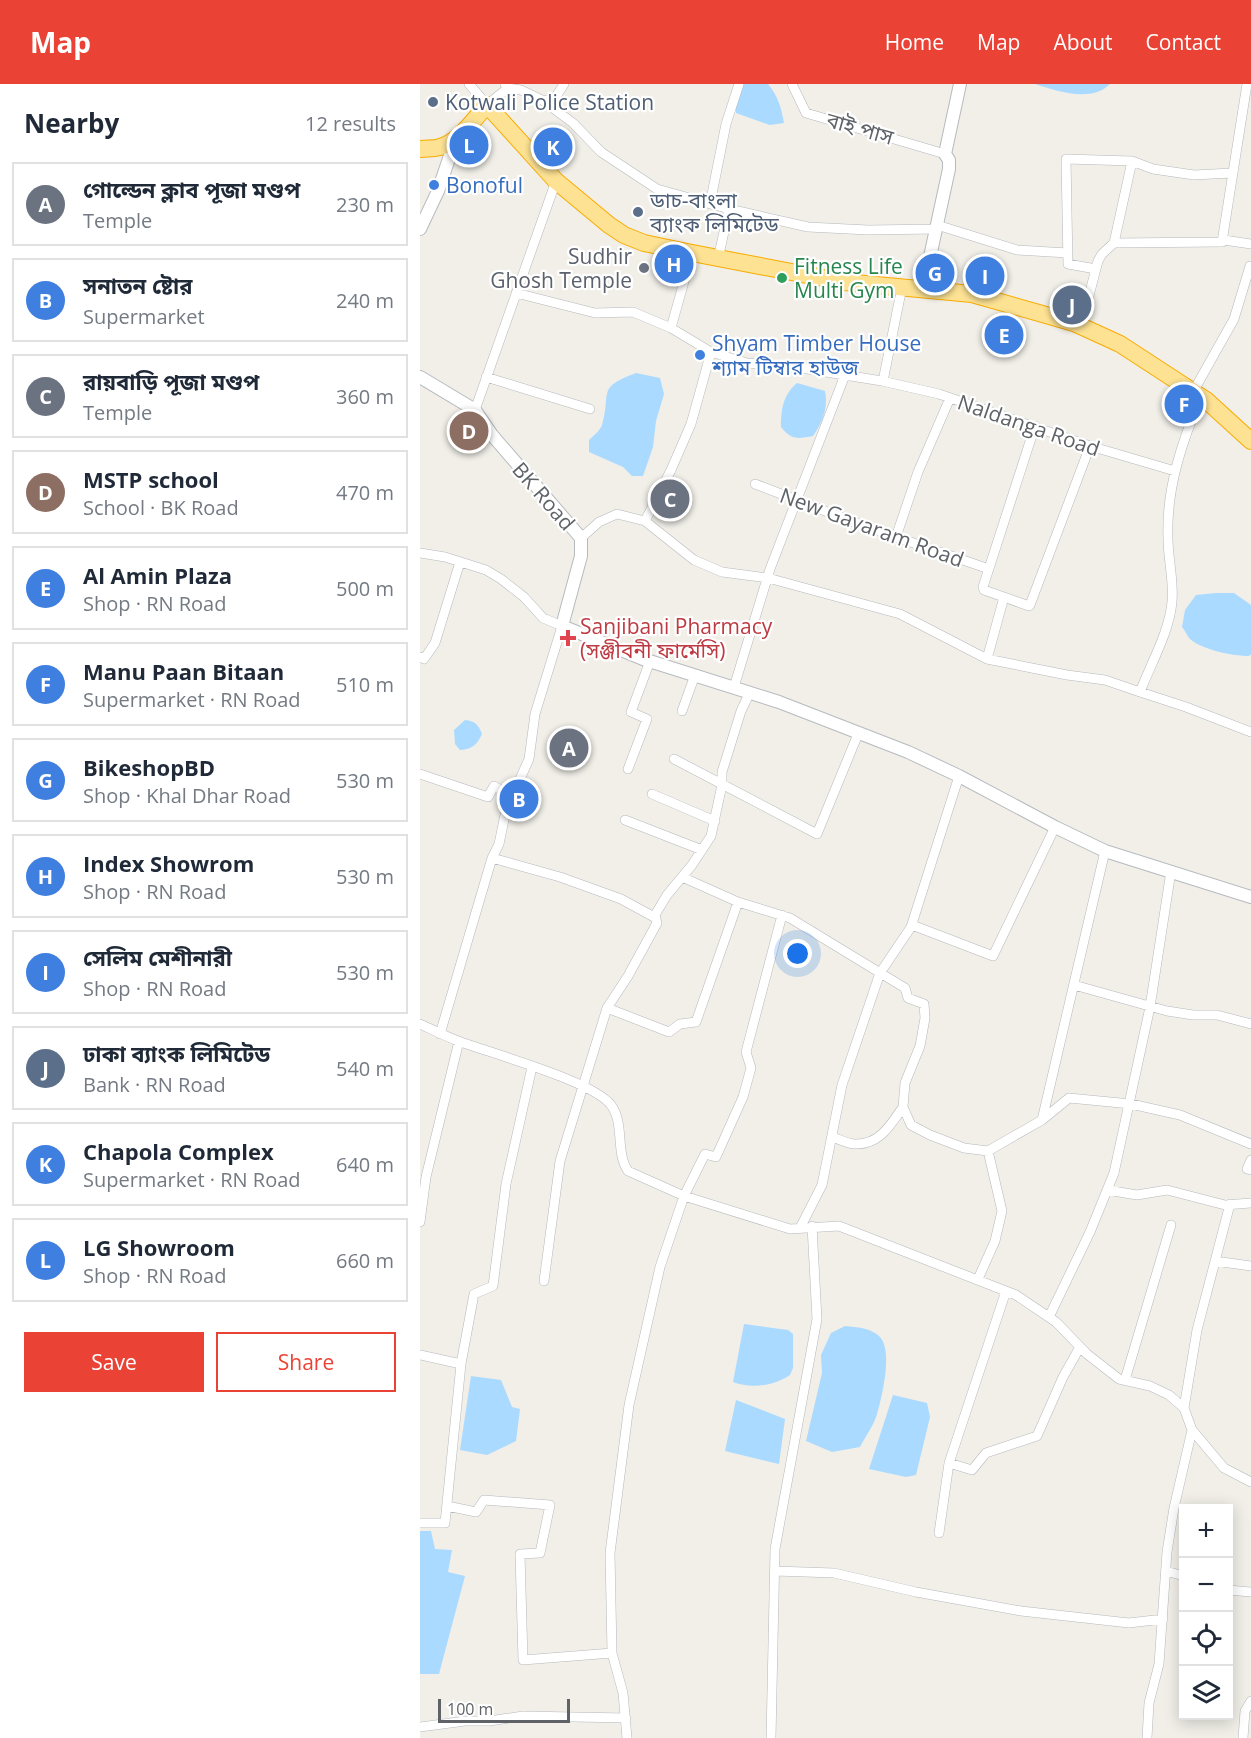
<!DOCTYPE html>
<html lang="en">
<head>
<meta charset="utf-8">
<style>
  body { margin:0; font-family:"Open Sans","Noto Sans Bengali",sans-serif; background:#f6f6f7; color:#1f2937 }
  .controls { position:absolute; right:18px; bottom:18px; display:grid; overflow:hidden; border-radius:0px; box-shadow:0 3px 15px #0003 }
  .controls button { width:54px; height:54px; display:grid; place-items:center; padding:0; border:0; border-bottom:2px solid #e0e1e3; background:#fff; color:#1f2937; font:30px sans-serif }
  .scale { position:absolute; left:18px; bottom:15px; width:132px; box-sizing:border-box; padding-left:6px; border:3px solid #5f6368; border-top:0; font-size:16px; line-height:21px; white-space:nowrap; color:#5f6368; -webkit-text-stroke:4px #fff; paint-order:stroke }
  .you { position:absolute; left:378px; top:870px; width:21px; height:21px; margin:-15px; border:4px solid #fff; border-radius:50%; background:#1a73e8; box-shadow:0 0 0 9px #1a73e833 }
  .badge { display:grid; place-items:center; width:39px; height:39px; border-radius:50%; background:#ea4335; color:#fff; font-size:20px; font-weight:700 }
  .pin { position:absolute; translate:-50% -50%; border:3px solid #fff; box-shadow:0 2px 6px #0006 }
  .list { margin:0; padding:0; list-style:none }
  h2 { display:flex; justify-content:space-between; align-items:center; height:78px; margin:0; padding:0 24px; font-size:26px }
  h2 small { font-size:20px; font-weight:400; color:#747a83 }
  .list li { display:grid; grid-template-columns:39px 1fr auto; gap:18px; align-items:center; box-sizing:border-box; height:84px; margin:0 12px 12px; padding:0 12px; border:2px solid #e0e1e3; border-radius:0px }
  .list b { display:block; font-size:22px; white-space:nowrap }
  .list p { margin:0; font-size:20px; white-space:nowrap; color:#747a83 }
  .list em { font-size:20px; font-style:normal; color:#747a83 }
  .actions { display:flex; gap:12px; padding:18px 24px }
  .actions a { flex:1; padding:14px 0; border:2px solid #ea4335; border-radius:0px; text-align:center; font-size:21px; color:#ea4335 }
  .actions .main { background:#ea4335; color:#fff }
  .icon { flex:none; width:33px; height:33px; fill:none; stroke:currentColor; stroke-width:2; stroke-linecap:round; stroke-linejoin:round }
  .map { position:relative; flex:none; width:831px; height:1654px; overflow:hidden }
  header { display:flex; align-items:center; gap:36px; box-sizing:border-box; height:84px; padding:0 30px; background:#ea4335; color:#fff }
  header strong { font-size:28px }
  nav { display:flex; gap:33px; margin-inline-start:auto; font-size:21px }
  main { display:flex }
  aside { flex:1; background:#fff }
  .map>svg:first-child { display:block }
</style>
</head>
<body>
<header>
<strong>Map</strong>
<nav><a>Home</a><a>Map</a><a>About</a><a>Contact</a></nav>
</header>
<main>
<aside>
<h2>Nearby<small>12 results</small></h2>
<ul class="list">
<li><span class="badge" style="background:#6b7280">A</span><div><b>গোল্ডেন ক্লাব পূজা মণ্ডপ</b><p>Temple</p></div><em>230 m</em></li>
<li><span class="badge" style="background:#3f7fe0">B</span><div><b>সনাতন ষ্টোর</b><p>Supermarket</p></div><em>240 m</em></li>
<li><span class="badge" style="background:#6b7280">C</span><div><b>রায়বাড়ি পূজা মণ্ডপ</b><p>Temple</p></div><em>360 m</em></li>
<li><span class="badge" style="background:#8d6e63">D</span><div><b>MSTP school</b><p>School · BK Road</p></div><em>470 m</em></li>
<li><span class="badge" style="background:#3f7fe0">E</span><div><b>Al Amin Plaza</b><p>Shop · RN Road</p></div><em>500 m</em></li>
<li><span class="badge" style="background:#3f7fe0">F</span><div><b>Manu Paan Bitaan</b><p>Supermarket · RN Road</p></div><em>510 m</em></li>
<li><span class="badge" style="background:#3f7fe0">G</span><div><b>BikeshopBD</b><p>Shop · Khal Dhar Road</p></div><em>530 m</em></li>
<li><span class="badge" style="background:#3f7fe0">H</span><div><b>Index Showrom</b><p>Shop · RN Road</p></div><em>530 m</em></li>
<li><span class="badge" style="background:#3f7fe0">I</span><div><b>সেলিম মেশীনারী</b><p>Shop · RN Road</p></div><em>530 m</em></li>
<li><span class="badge" style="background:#5c6f8a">J</span><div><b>ঢাকা ব্যাংক লিমিটেড</b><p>Bank · RN Road</p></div><em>540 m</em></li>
<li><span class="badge" style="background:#3f7fe0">K</span><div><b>Chapola Complex</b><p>Supermarket · RN Road</p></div><em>640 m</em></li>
<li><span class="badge" style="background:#3f7fe0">L</span><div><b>LG Showroom</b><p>Shop · RN Road</p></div><em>660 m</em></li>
</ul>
<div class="actions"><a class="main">Save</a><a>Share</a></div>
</aside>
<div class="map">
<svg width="831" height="1654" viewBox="0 0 831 1654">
  <rect width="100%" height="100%" fill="#f1efe8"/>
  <path fill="#aadaff" d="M321,0h27c10,12 13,23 16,39l-14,2 -34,-12v-13z
    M615,0h75c-18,19 -54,7 -75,0z
    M216,289l24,5 4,16 -8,27 -3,26 -10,29h-11l-9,-9 -34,-15v-12c4,-4 11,-9 13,-15 10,-32 -7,-37 34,-52z
    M377,299l28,8c3,18 -2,30 -12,45 -15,3 -22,4 -32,-9 0,-18 2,-32 16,-44z
    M796,509h18l17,12v49l-2,2c-16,0 -46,-6 -59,-17 -3,-3 -5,-9 -8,-12l3,-17 11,-15z
    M45,636c10,1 13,4 17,14 -5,11 -10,15 -22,16l-5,-6 -1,-14z
    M324,1240l44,6 5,4v34l-3,7c-16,11 -39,14 -57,7z
    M425,1242c11,1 27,2 35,11 13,14 2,60 -3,77 -3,11 -12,23 -17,33l-28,5 -26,-11 16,-68 -1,-18 10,-22z
    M51,1292l30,4 11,27 8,2 -4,32 -29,14 -27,-5z
    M473,1311l34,8 3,14 -14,58 -10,2 -37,-8z
    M316,1316l49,19 -6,45 -54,-13z
    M0,1447h11l4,18 17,1 -4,22 17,4 -26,98h-19z"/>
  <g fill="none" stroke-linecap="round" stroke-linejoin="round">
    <g stroke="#b5b8bc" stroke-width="10">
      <path id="street" d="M49,0l18,21 21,-17 -3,-4
        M372,0l14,29 139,41
        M88,4l13,2 21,10 7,1 6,-3 9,-14
        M122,16l31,23 28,29 56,37 72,20 79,18 60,3 68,-1
        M290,120l16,-80 13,-40
        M517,141l80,25 51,3
        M804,156l27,4
        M694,159l18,-82
        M298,175l11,-50
        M676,185l-28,-5 -2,-105 66,2 21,8 41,6 38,-2
        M96,209l79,20 38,-1 38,16 40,24 36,11 54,5 81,13 57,13 151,52 85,25
        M661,242l17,-65 4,-7 12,-11 108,-1 25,-158
        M251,244l21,-75
        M66,293l104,32
        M463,297l19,-94
        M773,308l41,-73 16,-53
        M781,313c-19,44 -35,92 -33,141 0,22 6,42 4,64 -3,31 -21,61 -32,90l46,15 65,25
        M55,326l81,-229
        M615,342l-52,161 1,3 45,16 1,-1 60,-159
        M335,400l109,42 125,43
        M225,437l26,-51 20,-46 20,-72
        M476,453l22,-65 32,-74
        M161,454l18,-16 18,-8 28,7 49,39 28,12 46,6 132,36 87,45 80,16 38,5 35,12
        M0,469l25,4 41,13 15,9 23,18 19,21 19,8 -27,88 -6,45 -23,51 -7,34 -7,14 68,19 61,22 33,18 1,-2
        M0,573l4,2 11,-16 25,-81
        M567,575l17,-62
        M314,603l36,-118 75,-194
        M262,627l13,-36
        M254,675l143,75 41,-100
        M208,685l19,-50 -16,-7 19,-51
        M0,690l68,23 6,-11 18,10
        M232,710l63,27
        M205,736l77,30
        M262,793l56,25 52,16 115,70 3,10 16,6 1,14 -5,28 -15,37 -2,24 8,18 19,10 34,13 24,3 54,-31 27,-22 62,6 49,11 71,29
        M492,841l81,31 62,-129
        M654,901l93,26 26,4h24l34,9
        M187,924l62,24 11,-8 16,-2 42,-120
        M0,940c13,6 25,12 38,17 32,12 135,40 153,64 14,19 4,47 17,66l56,25 106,33 49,-3 177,69 40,27 31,32 32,25 31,7 19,9 15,13 8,22 32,38 27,14
        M20,950l52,-176
        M622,1036l63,-269
        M412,1053c7,2 16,7 23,7 25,1 36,-20 48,-37
        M831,1076l-4,9 4,1
        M687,1106l30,5 30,-5 58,15 26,-2
        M0,1138l6,-45 33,-136
        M380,1144l22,-43 20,-100 38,-112 31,-46 48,-151
        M795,1177l36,5
        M558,1195l17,-38 7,-30 -14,-60
        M124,1197l16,-120 47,-153 21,-32 29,-53 -2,-8 12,-20 25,-30 19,-29 11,-51v-13l19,-61 9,-19
        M629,1233l41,-85 24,-59 36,-166 21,-136
        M0,1271l41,9 -16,159h-25
        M41,1280l13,-70 19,-8 13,-102 26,-117
        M705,1296l46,-155
        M764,1324l13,-78 33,-126
        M529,1379l23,7 14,-17 51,-17 26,-59 17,-30
        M27,1422l29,6 8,-12 66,5 -10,48 -20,1 3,106 89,-7
        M519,1449l10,-70 57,-172
        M355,1487l59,2 82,19 105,19 108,12 34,-4
        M746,1487l18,5
        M808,1506l23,2
        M0,1643l45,-6h24l34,-5 103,2
        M207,1654l-4,-45 -11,-40 -2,-100 19,-148 31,-138 24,-71 21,-42 11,3 27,-60 8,-29 -5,-16 36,-137
        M351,1654l4,-189 42,-230 -5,-93
        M727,1654l2,-35 10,-39 8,-112 7,-44 18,-78
        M823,1654l2,-27 6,-10"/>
    </g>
    <g stroke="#b6babf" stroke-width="14">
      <path id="secondary" d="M0,145l18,-38 18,-53
        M503,205l26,-120v-9l-4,-6 15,-70
        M0,293l55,33 17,25 89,103v18l-19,70 81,33 136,43 129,50 51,24 96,51 50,24 146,46"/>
    </g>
    <g stroke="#f9ab00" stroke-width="18">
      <path id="highway" d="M0,65c6,-1 14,0 20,-2 19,-5 34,-28 47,-42l69,76 53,44 15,10 20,8 48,10 152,29 128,12 102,29 46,21 86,56 45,41"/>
    </g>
    <use href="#street" stroke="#fff" stroke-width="9"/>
    <use href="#secondary" stroke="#fff" stroke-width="12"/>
    <use href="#highway" stroke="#fde293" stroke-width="16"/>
  </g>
  <g fill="#5c6f8a" stroke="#fff" stroke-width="2">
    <circle cx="13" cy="18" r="6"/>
    <circle cx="218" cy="128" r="6"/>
  </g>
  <g fill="#3f7fe0" stroke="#fff" stroke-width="2">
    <circle cx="14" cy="101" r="6"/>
    <circle cx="280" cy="271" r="6"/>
  </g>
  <circle fill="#6b7280" stroke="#fff" stroke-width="2" cx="224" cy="184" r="6"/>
  <circle fill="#2e9e5b" stroke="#fff" stroke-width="2" cx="362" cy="194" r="6"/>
  <path fill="#e0444e" stroke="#fff" stroke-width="2" d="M145 545h6v6h6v6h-6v6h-6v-6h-6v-6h6z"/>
  <g text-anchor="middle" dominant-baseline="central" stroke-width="4.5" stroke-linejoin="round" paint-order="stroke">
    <g font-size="21" fill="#4e5e75" stroke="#fff" text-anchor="start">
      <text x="25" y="18">Kotwali Police Station</text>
      <text x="230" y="116">ডাচ-বাংলা<tspan x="230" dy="24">ব্যাংক লিমিটেড</tspan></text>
    </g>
    <g font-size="21" fill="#5f6368" stroke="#fff">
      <text transform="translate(440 44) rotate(16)">বাই পাস</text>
      <text transform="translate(609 341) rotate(19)">Naldanga Road</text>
      <text transform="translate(124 412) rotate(49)">BK Road</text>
      <text transform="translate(452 443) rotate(20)">New Gayaram Road</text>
    </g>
    <g font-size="21" fill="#366cbe" stroke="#fff" text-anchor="start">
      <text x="26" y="101">Bonoful</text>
      <text x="292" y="259">Shyam Timber House<tspan x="292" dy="24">শ্যাম টিম্বার হাউজ</tspan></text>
    </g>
    <g font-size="21" fill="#5b616d" stroke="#fff" text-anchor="end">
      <text x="212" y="172">Sudhir<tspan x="212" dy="24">Ghosh Temple</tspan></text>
    </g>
    <g font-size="21" fill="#27864d" stroke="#fff" text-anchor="start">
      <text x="374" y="182">Fitness Life<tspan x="374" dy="24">Multi Gym</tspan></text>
    </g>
    <g font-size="21" fill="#be3a42" stroke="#fff" text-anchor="start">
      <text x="160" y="542">Sanjibani Pharmacy<tspan x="160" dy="24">(সঞ্জীবনী ফার্মেসি)</tspan></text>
    </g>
  </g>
</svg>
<div class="controls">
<button>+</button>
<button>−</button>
<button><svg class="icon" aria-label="locate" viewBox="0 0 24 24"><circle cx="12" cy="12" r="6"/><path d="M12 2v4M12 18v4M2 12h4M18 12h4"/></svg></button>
<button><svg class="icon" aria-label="layers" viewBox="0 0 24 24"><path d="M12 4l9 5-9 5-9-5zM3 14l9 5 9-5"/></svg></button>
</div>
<div class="scale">100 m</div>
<div class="you"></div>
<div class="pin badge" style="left:149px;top:664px;background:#6b7280">A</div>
<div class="pin badge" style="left:99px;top:715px;background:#3f7fe0">B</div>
<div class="pin badge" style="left:250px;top:415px;background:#6b7280">C</div>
<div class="pin badge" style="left:49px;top:347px;background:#8d6e63">D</div>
<div class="pin badge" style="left:584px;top:251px;background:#3f7fe0">E</div>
<div class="pin badge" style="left:764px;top:320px;background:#3f7fe0">F</div>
<div class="pin badge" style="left:515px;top:189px;background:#3f7fe0">G</div>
<div class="pin badge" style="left:254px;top:180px;background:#3f7fe0">H</div>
<div class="pin badge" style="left:565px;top:192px;background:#3f7fe0">I</div>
<div class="pin badge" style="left:652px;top:221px;background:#5c6f8a">J</div>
<div class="pin badge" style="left:133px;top:63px;background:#3f7fe0">K</div>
<div class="pin badge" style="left:49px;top:61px;background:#3f7fe0">L</div>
</div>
</main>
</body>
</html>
